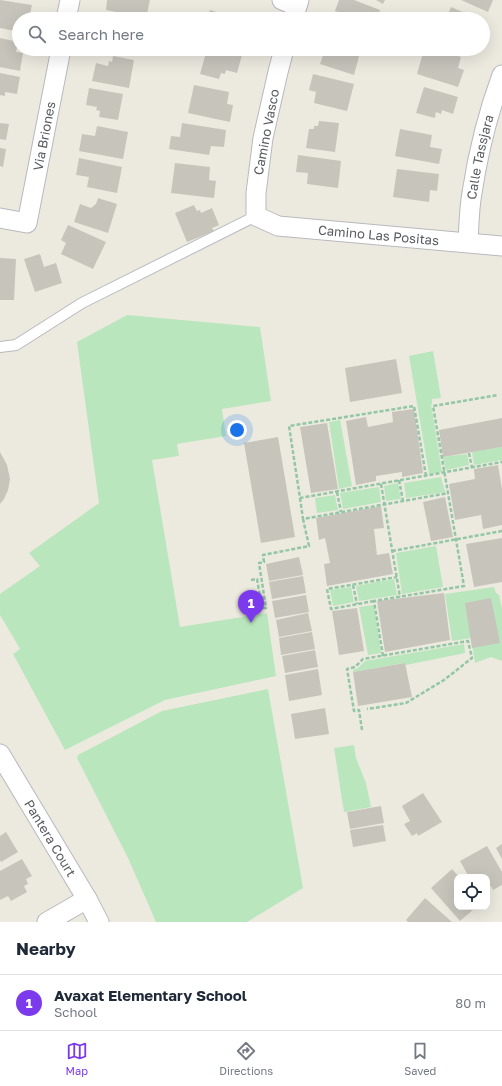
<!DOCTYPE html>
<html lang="en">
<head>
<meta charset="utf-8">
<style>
  body { margin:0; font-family:"Golos Text",sans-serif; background:#f2f2f3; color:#1f2937 }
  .controls { position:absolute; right:12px; bottom:12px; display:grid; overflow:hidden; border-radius:8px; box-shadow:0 4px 16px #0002 }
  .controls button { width:36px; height:36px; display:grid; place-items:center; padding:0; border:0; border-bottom:1px solid #e0e1e3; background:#fff; color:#1f2937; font:20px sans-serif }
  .you { position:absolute; left:237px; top:430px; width:14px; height:14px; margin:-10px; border:3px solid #fff; border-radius:50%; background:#1a73e8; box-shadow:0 0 0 6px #1a73e833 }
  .badge { display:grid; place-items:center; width:26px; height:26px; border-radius:50%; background:#7c3aed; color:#fff; font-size:13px; font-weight:700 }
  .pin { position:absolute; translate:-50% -33px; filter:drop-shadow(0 1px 2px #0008) }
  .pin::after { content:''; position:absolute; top:21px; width:14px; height:12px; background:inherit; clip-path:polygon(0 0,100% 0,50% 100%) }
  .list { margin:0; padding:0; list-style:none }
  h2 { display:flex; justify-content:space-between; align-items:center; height:52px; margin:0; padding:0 16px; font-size:17px }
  h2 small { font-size:13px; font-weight:400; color:#747a83 }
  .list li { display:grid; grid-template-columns:26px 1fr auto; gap:12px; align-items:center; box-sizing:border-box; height:56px; padding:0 16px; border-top:1px solid #e0e1e3 }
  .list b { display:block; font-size:15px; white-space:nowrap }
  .list p { margin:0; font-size:13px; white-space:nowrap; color:#747a83 }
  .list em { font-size:13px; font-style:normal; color:#747a83 }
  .icon { flex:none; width:22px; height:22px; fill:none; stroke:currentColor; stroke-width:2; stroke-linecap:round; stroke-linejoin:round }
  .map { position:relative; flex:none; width:502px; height:922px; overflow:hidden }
  .search { position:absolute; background:#fff; box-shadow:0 4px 16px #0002; left:12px; right:12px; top:12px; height:44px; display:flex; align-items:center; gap:10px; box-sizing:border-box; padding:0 14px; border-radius:22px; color:#747a83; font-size:15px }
  .sheet { height:108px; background:#fff }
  nav { display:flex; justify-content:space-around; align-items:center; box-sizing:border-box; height:56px; border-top:1px solid #e0e1e3; background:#fff; font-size:11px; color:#747a83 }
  nav a { display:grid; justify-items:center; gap:2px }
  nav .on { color:#7c3aed }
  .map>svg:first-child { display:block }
</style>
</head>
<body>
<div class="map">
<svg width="502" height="922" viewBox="0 0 502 922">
  <rect width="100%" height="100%" fill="#eceadf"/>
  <path fill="#bae6bd" d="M127,315l133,12 11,74 -49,8 4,27 -49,8 2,12 -27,4 28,167 87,-14 9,63 -111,24 -100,50 -52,-96 7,-5 -20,-34v-21l40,-28 -11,-13 70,-50 -22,-161z
    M433,351l8,47 -9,1v5h-1l11,68 -13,2 -20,-118z
    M340,420l12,66 -13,3 -10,-67z
    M502,447v13l-28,5 -2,-13z
    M467,454l2,11 -23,5 -3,-13z
    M441,477l4,15 -39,6 -2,-15z
    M398,483l3,16 -15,2 -2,-15z
    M379,487l2,15 -38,7 -3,-16z
    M335,495l3,15 -21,3 -2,-15z
    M436,546l7,41 -41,7 -6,-41z
    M394,579l3,16 -38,6 -3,-15z
    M351,587l3,15 -21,4 -3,-16z
    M494,587l2,6 3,2 3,14v52l-11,-4 -16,6 -4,-25 -19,3 -7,-47z
    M374,605l7,48 -13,2 -9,-48z
    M464,644l1,9 -59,12 -2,-2 -51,9v-2l5,-2 7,-7z
    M268,689l35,199 -56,34h-91l-28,-64 -51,-100 1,-3 84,-44z
    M354,745l2,13 10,25 5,24 -27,5 -10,-64z"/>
  <path fill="#c7c4bc" d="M0,0l32,5 -3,14 -12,1 -2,11 -15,-3z
    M107,0h43l-4,18 -40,-8z
    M339,0h15l26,10 -3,9h-38l2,-6 -6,-2z
    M376,0h9l-2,4z
    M461,0h32l-5,12z
    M451,7l28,12h-33z
    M210,10l30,9h-33z
    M0,38l18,4 -2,10 7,1 -3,18 -20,-4z
    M123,49h18l-1,4z
    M207,49h12l23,6 -5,18 -11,-3 -1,4 -4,-1 -2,6 -19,-5z
    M325,49h8l4,1v-1h24l-7,26 -34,-11z
    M424,49h13l24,8 -3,11 6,2 -6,17 -41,-13z
    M113,56l21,4 -5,28 -37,-7 4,-18 12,3 1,-5 3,1z
    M0,73l20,4 -3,17 -12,-2v4l-5,-1z
    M313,74l41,10 -7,27 -33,-8 2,-11 -7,-2z
    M194,85l35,7 -2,12 6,1 -3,17 -42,-9z
    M424,87l34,10 -5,17 -11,-4 -1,4 -5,-2 -1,6 -19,-5z
    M89,88l34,6 -5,26 -19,-3 1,-6 -4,-1 1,-3 -11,-2z
    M319,121l20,2 -4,29 -29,-4 3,-19h5v-3h4z
    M0,123l9,1 -3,16 -6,-1z
    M182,123l44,7 -2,17 -13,-1 -2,9 -40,-6 2,-13 9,1z
    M97,126l31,6 -5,27 -44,-8 3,-17 13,2z
    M400,129l32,6 -2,12 12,2 -3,15 -44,-8z
    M0,148l6,1 -3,18 -3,-1z
    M298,155l43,6 -3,27 -31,-4 1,-11 -12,-1z
    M79,158l43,9 -5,26 -30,-6 2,-10 -13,-2z
    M175,163l35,4 -1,13 7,1 -2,17 -43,-5z
    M397,169l42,5 -2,17 -7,-1 -1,12 -36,-5z
    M98,198l19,6 -9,29 -34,-11 6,-18 11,4 5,-4z
    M194,205l3,6 3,-1 1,3 11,-5 7,17 -7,3 2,3 -27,11 -12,-29z
    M68,225l38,17 -13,27 -32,-15 5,-11 -5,-3z
    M40,254l4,13 12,-4 6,20 -27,9 -11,-33z
    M0,258l16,1 -2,41h-14z
    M396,359l6,34 -52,9 -5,-34z
    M414,409l9,64 -21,4v-5l-26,4v5l-20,4 -10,-64 20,-4 2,10 25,-5 -1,-10z
    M502,418v29l-59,10 -4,-27z
    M327,423l11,66 -27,4 -11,-66z
    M278,437l17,100 -34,6 -17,-100z
    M0,452l7,13 3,14 -2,11 -4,9 -4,5z
    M498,465l4,24v36l-19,4 -2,-14 -26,5 -6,-36 26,-5 -1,-10z
    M445,497l8,40 -22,4 -8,-39z
    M381,506l3,22 -10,1 3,26 12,-2 4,21 -66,12 -3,-22 6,-1 -5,-25 -6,2 -3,-22z
    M502,538v44l-28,5 -8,-43z
    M299,557l4,18 -34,6 -3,-17z
    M303,576l3,17 -34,6 -3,-17z
    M444,593l6,47 -65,12 -8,-51z
    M306,595l3,17 -34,6 -3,-17z
    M491,598l9,45 -28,5 -7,-45z
    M357,608l7,43 -25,4 -7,-44z
    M308,613l4,18 -33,6 -3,-17z
    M312,632l3,17 -34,6 -2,-17z
    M315,650l3,17 -33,6 -3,-17z
    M405,663l7,34 -54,9 -5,-34z
    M318,669l4,26 -33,6 -4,-26z
    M325,708l4,26 -34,5 -4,-25z
    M423,793l19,29 -24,14 -1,-3 -5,3 -8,-12 6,-3 -8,-15z
    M381,806l3,17 -34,6 -3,-17z
    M383,825l3,16 -33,6 -3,-17z
    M6,832l12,20 -17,10 -1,-2v-24z
    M502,844v15l-6,-11z
    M487,846l15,26v13l-9,5 -2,-4 -4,2v-11h-18l-9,-16z
    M22,859l10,17 -6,3 2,5 -4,2 3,6 -16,9 -3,-5 -8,4v-29z
    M452,869l7,8h-2v30h15l2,2 -14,12 -29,-33z
    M425,898l27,24h-44l-2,-2z"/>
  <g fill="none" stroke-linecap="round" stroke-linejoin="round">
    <g stroke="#b7b9bf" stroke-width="12">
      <path id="service" d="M0,347l16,-2 66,-42 174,-87"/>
    </g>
    <g stroke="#b7b9bf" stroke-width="21">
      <g id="minor">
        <path d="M282,0l15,6"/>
        <path d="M66,19l4,-19"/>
        <path d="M293,19l6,-19"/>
        <path id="s1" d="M284,49l-6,23 -15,66 -7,55v23l22,10 224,20"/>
        <path id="s2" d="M0,218l27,5 34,-174"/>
        <path id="s3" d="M468,242c1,-16 1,-33 4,-49 6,-40 16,-80 30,-118"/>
        <path id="s4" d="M0,754l87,145 12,23"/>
        <path d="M47,922l40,-23"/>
      </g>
    </g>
    <path stroke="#92c6a5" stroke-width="2.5" stroke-dasharray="4 2" stroke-linecap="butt" d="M469,453l3,15
      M426,476l-12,-70 -125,20 11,72 202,-36
      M399,480l4,21
      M381,484l19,113
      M337,492l4,20
      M300,498l3,21 145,-26
      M392,551l110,-20
      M251,580l6,-1 5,29h4l-7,-45 5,-1 -1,-7 46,-9 -6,-27
      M353,585l4,19
      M374,601l-43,8 -4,-20 70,-12
      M383,656l-9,-55 90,-15 -31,-180 65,-11
      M362,730l-3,-20 -5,1 -7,-42 8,-2 8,-8 105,-18 4,17 -28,22 -38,23 -39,6"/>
    <use href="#service" stroke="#fff" stroke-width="10"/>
    <use href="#minor" stroke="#fff" stroke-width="19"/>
  </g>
  <g text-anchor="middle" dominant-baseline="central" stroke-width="3.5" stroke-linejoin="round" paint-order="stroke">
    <g font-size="13" fill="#585b61" stroke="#fff">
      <text transform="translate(266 132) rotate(-79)">Camino Vasco</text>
      <text stroke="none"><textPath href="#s2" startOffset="116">Via Briones</textPath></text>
      <text stroke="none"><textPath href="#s3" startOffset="86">Calle Tassjara</textPath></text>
      <text stroke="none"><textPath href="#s1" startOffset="295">Camino Las Positas</textPath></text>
      <text stroke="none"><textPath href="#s4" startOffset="98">Pantera Court</textPath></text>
    </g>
  </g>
</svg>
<div class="controls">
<button><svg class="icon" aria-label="locate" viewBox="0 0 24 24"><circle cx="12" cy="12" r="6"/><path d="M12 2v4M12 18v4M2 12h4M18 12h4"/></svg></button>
</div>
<div class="you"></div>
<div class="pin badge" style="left:251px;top:623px">1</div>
<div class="search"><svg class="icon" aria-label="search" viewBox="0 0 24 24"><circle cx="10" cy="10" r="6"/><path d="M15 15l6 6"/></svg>Search here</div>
</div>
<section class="sheet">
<h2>Nearby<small></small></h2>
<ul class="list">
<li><span class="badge">1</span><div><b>Avaxat Elementary School</b><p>School</p></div><em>80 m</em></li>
</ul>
</section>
<nav>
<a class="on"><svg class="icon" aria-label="map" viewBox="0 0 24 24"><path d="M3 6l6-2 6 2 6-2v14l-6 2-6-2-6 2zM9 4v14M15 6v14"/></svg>Map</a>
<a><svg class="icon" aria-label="directions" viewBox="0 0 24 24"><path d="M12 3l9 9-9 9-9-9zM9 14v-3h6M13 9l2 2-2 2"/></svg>Directions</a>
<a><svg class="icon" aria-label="saved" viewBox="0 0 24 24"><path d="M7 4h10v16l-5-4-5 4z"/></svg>Saved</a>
</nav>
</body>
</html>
